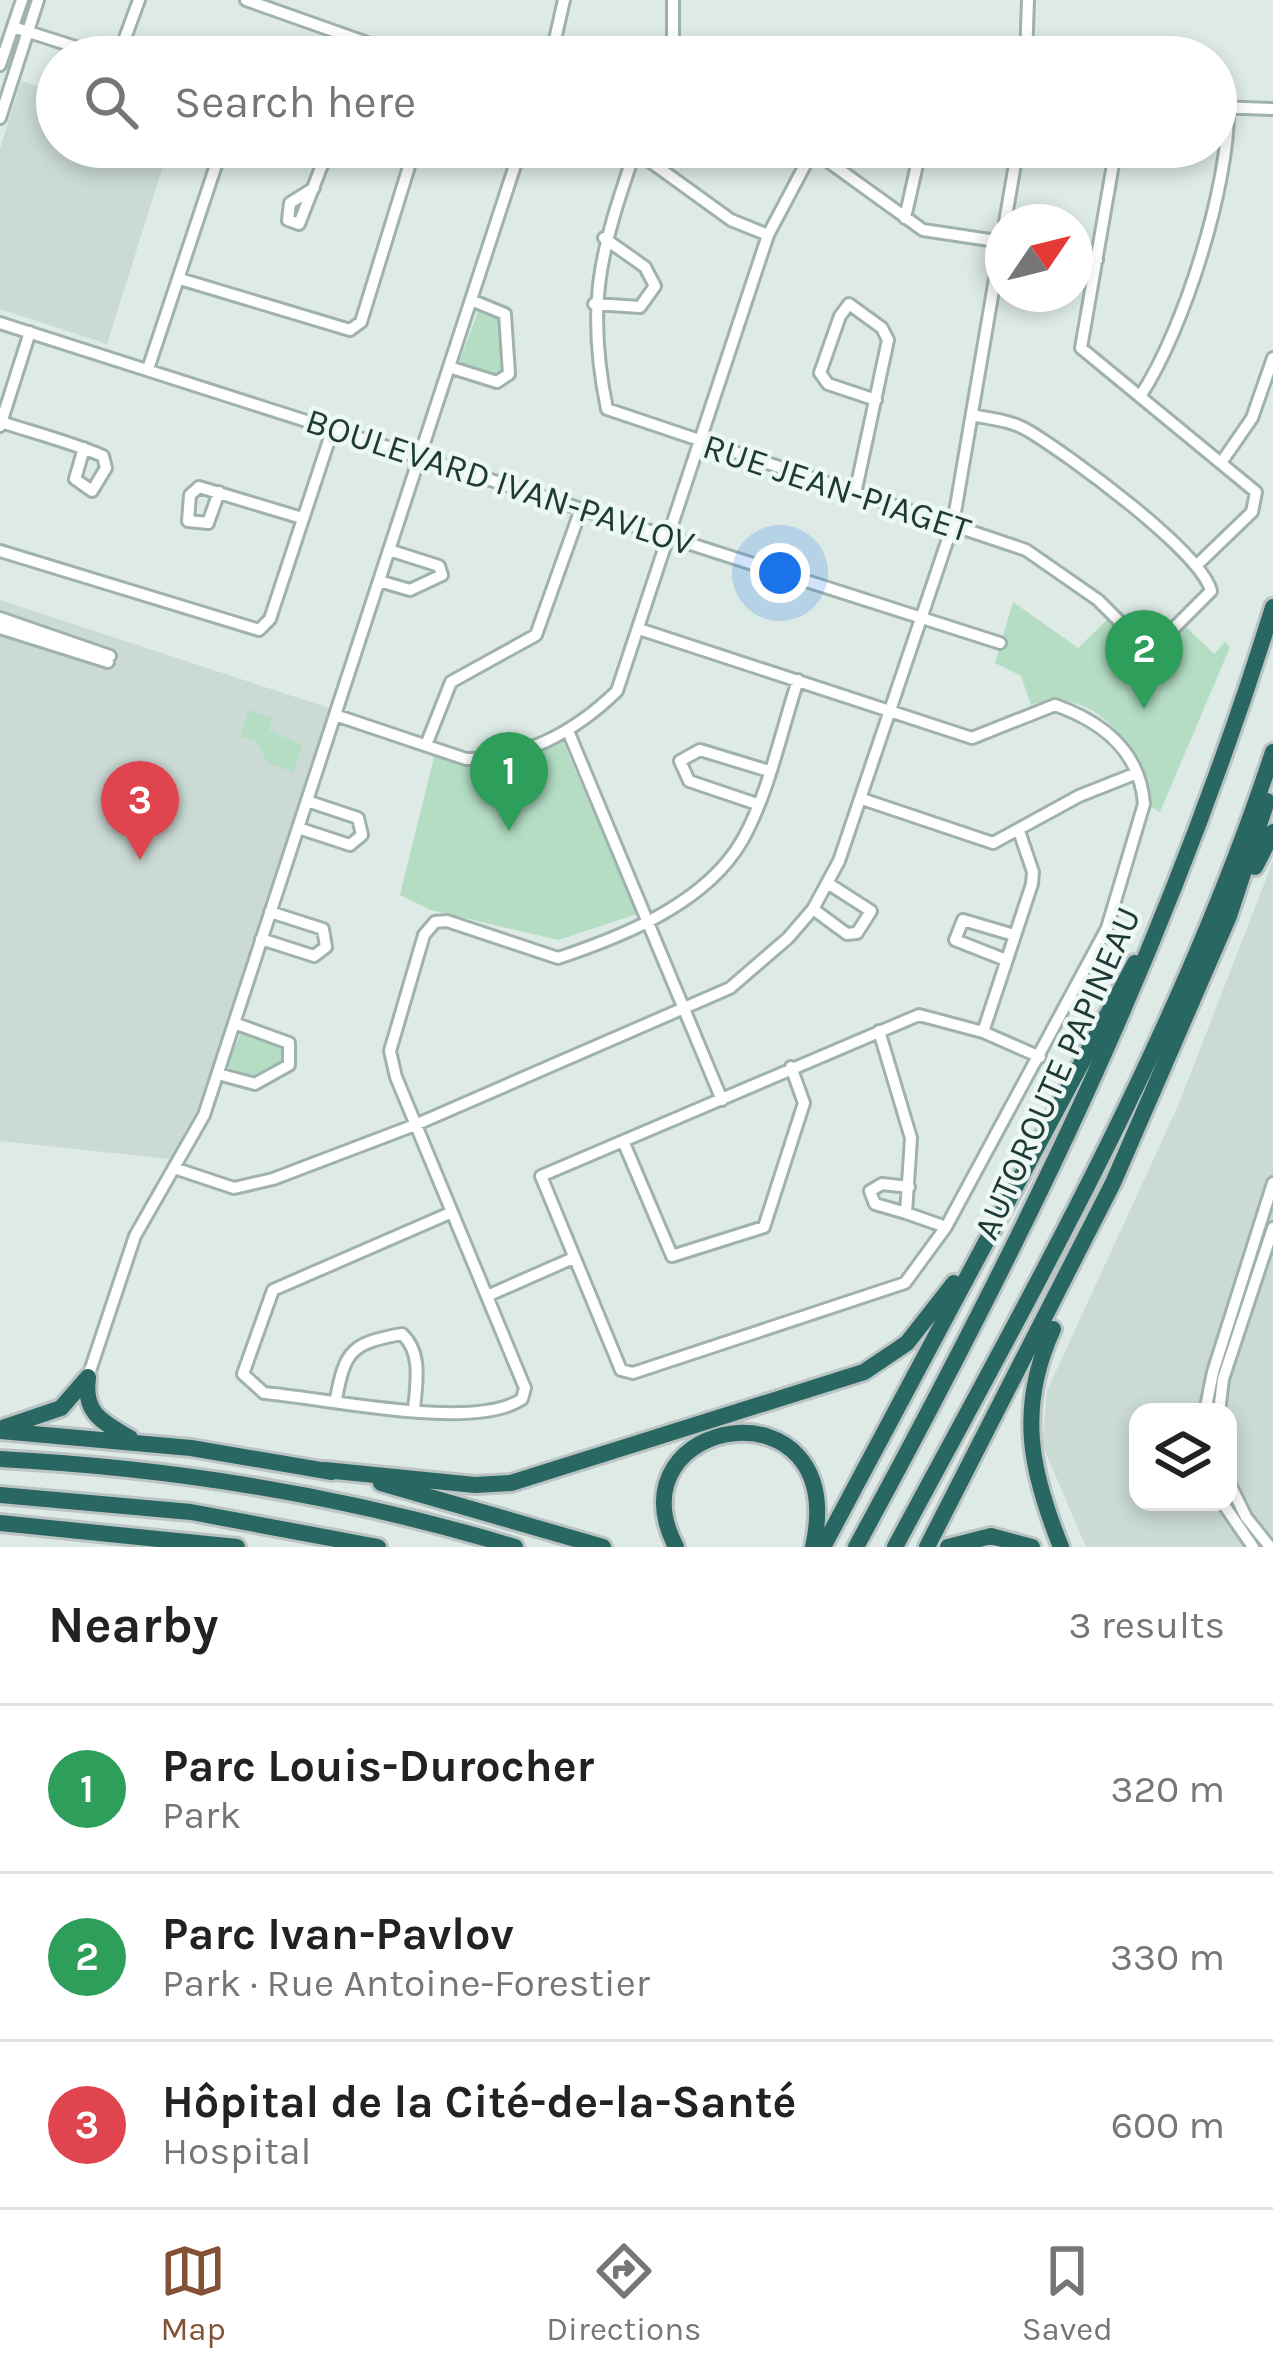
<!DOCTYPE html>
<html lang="en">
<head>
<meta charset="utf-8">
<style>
  body { margin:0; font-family:Karla,sans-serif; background:#f6f6f6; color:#222 }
  .controls { position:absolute; right:36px; bottom:36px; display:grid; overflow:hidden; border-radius:24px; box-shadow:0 6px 18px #0003 }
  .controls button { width:108px; height:108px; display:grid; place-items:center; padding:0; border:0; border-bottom:3px solid #e0e0e0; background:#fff; color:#222; font:60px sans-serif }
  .compass { position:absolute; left:985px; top:204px; width:108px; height:108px; border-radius:50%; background:#fff; box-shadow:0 6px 18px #0003; rotate:55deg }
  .you { position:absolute; left:780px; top:573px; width:42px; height:42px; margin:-30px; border:9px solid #fff; border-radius:50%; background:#1a73e8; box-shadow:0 0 0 18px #1a73e833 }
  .badge { display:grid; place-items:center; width:78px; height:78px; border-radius:50%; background:#835135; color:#fff; font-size:39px; font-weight:700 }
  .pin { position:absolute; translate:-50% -99px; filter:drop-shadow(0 3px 6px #0008) }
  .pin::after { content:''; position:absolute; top:63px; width:42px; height:36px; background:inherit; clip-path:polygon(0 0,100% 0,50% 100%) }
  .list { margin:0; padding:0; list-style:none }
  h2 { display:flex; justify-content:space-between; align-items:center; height:156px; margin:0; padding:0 48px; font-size:51px }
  h2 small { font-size:39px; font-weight:400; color:#767676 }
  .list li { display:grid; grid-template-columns:78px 1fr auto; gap:36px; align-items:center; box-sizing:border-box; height:168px; padding:0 48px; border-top:3px solid #e0e0e0 }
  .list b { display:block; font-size:45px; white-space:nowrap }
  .list p { margin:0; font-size:39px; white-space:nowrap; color:#767676 }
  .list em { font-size:39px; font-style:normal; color:#767676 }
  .icon { flex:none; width:66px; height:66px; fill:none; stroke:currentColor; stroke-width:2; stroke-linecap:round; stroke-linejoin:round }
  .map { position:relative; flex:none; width:1273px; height:1547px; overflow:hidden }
  .search { position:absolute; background:#fff; box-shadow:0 6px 18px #0003; left:36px; right:36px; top:36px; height:132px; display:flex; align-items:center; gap:30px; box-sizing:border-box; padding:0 42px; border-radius:66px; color:#767676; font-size:45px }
  .sheet { height:660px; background:#fff }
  nav { display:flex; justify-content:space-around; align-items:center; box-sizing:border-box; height:168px; border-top:3px solid #e0e0e0; background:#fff; font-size:33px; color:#767676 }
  nav a { display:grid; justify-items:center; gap:6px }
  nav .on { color:#835135 }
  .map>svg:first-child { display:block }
</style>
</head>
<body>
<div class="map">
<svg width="1273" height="1547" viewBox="0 0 1273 1547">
  <rect width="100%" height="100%" fill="#ddeae6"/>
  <path fill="#cbdad5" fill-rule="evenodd" d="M21,81l36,11v55h112l-62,197 -107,-35v-160z
    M0,600l329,108 -131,400 -28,51 -170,-18z
    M1273,861v686h-187l-44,-103 5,-53 131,-285zM1138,1412h90v90h-90z"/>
  <path fill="#b4ddc4" d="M479,309l22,11 3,50 -5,6 -40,-13z
    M1013,602l65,46 30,-29 36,31 40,-25 30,29 11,-12 5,5 -70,165 -11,-6c-6,-57 -56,-124 -118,-101l-10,-29 -26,-13z
    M249,710l24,8 -4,12 33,15 -9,27 -25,-9 -12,-22 -16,-5z
    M561,737l76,177 -79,26 -127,-30 -31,-15 35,-142 39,15z
    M241,1033l44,14 -1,18 -27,13 -27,-6 -3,-7z"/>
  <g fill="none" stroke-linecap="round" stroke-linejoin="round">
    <g stroke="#a0b2ae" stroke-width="16">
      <path id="minor" d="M246,0l161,57
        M673,0v41l15,16
        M13,27l94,30
        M118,57l21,-57
        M551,57l13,-57
        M786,57h8
        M1026,57l2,-57
        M0,65l22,-65
        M1216,107l57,2
        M0,118l38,-118
        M386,147l26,9
        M630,147l101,73 37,15
        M1116,147l-35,201 175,144 -4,20 -55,53
        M811,149l112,81 80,12
        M635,151c-34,99 -50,152 -28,258l419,141 72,50 45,45 15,-1 53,-53c-10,-40 -145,-138 -184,-161 -17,-10 -37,-11 -55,-15
        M314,188l-24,15 -2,17 11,4 30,-77
        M905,218l16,-71
        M1005,222l13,-75
        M1075,256l22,4
        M180,279l170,51 11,-8 54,-175
        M594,304l46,3 15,-21 -10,-19 -41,-29
        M0,323l1000,320
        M449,367l48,15 12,-8 -4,-60 -34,-14
        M148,369l74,-222
        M1141,395c43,-66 88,-209 87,-287
        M1,422c34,11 69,20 102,34l3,12 -14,23 -17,-12 9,-31
        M0,426l30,-94
        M1223,460l29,-42 21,-60
        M856,489l32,-149 -6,-12 -33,-24 -9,12 -20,57 8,11 48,16
        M219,492l-11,31 -20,-2 2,-26 9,-8 103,31
        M0,551l259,79 11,-11 63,-191
        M379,581l31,9 32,-15 -3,-9 -50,-16
        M0,618l110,38
        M0,628l108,34
        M639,629l333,109 83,-33c48,17 85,46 89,99l-37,124 -161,299 -41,56 -272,90 -12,-3 -80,-194 378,-161 64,17 57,25
        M335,715l131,44c58,1 110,-28 151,-68l151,-456 45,-85
        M568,731l154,369
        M426,745l25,-63 85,-47 45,-126
        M862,799l131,44 86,-47 58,-23
        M757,804l-68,-23 -9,-20 20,-11 69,21
        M298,828l52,17 12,-10 -4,-17 -51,-17
        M813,909l34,25 10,-1 14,-22 -42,-27
        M261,939l53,17 12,-9 -3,-18 -53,-17
        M1006,960l-51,-20 8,-20 51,15
        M879,1031l32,107 -5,75 40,14
        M983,1032l49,-148 1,-12 -14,-41
        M218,1074l37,10 34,-19v-22l-55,-20
        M623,1141l49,115 92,-29 40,-124 -13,-36
        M174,1168l60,20 39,-9 142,-54 315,-137 58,-50 25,-29 26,-48 114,-337 50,-292
        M450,1213l-177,77 -30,84 21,19c62,5 210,39 258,6l3,-11 -129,-311 -6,-26 34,-116 11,-13 12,-1 111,37c66,-22 149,-55 185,-119 26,-47 38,-107 55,-159
        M906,1213l-31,-9 -5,-13 12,-7 27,3
        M487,1296l84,-37
        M88,1377l47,-141 69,-121 317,-968
        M336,1399c9,-49 16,-56 66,-65 21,19 14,50 12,76
        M1205,1412l8,-40 60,-189
        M1219,1412l4,-33 50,-151
        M1228,1480l18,37 24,30
        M1222,1502l31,45"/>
    </g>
    <g stroke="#bcc4c3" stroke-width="22">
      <path id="highway" d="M1255,867l18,-35
        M1053,1329c-36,79 -23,141 8,218
        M88,1378c-5,36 15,44 42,60
        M5,1427l56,-19 27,-31
        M0,1431l191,17 141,24
        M0,1459c175,9 347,37 515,88
        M325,1470l150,15 36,-2 353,-111 43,-29 47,-60
        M381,1483l222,64
        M0,1495l191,17 187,35
        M0,1523l237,24
        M676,1547c-68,-131 175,-172 137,0
        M823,1547l312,-584
        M856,1547c169,-310 312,-601 417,-940
        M895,1547c139,-259 286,-515 378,-795
        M927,1547l186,-364 116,-267 38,-115
        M948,1547l43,-11 41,11"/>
    </g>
    <use href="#minor" stroke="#fff" stroke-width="10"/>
    <use href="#highway" stroke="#296762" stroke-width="16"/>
  </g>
  <g text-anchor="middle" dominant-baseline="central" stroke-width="9" stroke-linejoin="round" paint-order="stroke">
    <g font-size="36" fill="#1e3a36" stroke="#edf7f3">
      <text transform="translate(500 482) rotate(18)">BOULEVARD IVAN-PAVLOV</text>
      <text transform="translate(837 488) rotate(18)">RUE JEAN-PIAGET</text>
      <text transform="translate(1057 1073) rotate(-66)">AUTOROUTE PAPINEAU</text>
    </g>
  </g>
</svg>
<div class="controls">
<button><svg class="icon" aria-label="layers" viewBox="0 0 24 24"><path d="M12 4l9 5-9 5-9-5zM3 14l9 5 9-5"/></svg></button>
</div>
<svg class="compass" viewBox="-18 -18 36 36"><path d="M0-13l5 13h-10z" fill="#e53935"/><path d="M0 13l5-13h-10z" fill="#767676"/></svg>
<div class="you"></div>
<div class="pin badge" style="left:509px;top:831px;background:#2e9e5b">1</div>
<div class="pin badge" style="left:1144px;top:709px;background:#2e9e5b">2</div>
<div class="pin badge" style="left:140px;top:860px;background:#e0444e">3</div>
<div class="search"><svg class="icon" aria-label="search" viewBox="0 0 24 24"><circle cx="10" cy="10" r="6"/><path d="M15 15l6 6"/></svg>Search here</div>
</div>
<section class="sheet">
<h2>Nearby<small>3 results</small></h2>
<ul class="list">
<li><span class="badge" style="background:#2e9e5b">1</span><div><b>Parc Louis-Durocher</b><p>Park</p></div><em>320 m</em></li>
<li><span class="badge" style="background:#2e9e5b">2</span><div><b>Parc Ivan-Pavlov</b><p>Park · Rue Antoine-Forestier</p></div><em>330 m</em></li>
<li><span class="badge" style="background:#e0444e">3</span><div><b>Hôpital de la Cité-de-la-Santé</b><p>Hospital</p></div><em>600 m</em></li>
</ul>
</section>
<nav>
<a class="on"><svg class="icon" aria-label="map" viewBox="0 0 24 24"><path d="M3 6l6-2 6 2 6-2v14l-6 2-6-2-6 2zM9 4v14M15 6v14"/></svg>Map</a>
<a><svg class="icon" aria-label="directions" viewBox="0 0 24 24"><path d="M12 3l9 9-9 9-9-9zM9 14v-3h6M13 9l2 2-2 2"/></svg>Directions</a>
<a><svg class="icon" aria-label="saved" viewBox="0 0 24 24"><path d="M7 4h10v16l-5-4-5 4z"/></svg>Saved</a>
</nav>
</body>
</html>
